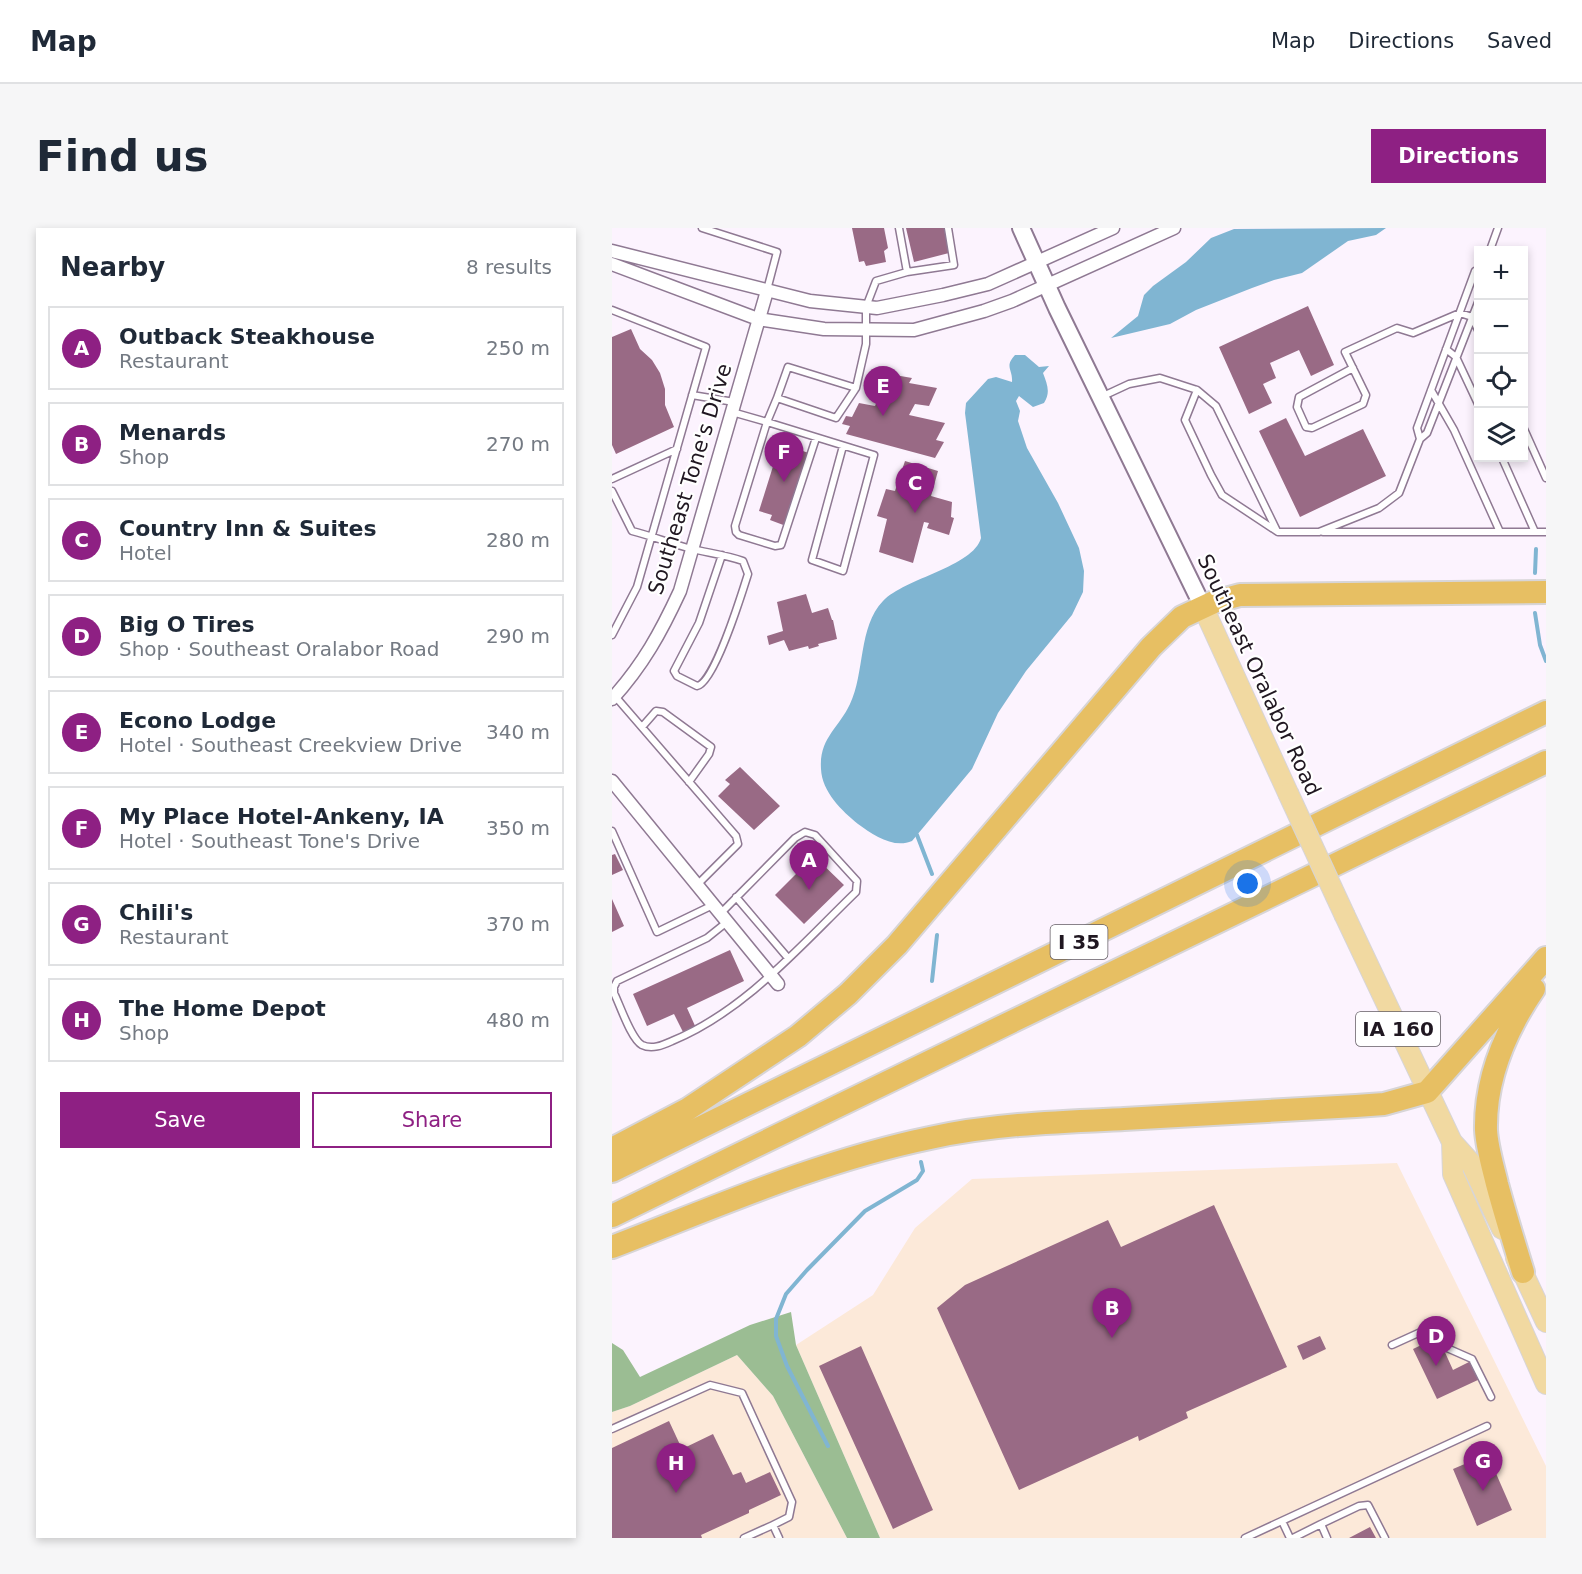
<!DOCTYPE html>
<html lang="en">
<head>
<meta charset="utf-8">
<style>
  body { margin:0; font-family:"DejaVu Sans",sans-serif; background:#f6f6f7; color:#1f2937 }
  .controls { position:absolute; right:18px; top:18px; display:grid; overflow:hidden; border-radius:0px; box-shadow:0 3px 9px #0003 }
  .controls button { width:54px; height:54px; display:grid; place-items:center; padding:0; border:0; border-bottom:2px solid #e0e1e3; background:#fff; color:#1f2937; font:30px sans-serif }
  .you { position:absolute; left:636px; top:656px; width:21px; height:21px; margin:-15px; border:4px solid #fff; border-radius:50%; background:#1a73e8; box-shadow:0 0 0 9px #1a73e833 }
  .badge { display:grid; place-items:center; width:39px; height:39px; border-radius:50%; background:#8e2083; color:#fff; font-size:20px; font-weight:700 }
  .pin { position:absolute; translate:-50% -50px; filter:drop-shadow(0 2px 3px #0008) }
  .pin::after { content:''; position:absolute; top:32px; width:21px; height:18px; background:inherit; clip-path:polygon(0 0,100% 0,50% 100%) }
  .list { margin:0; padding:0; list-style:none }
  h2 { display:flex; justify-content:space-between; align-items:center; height:78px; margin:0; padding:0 24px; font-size:26px }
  h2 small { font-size:20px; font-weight:400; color:#747a83 }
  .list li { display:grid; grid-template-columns:39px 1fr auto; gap:18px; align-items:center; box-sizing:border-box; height:84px; margin:0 12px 12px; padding:0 12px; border:2px solid #e0e1e3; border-radius:0px }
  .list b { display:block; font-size:22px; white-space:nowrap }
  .list p { margin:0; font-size:20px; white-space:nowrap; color:#747a83 }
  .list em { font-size:20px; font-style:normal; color:#747a83 }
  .actions { display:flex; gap:12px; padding:18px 24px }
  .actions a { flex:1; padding:14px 0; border:2px solid #8e2083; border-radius:0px; text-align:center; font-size:21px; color:#8e2083 }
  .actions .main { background:#8e2083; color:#fff }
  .icon { flex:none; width:33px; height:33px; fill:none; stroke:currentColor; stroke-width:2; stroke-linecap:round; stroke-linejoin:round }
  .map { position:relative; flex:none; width:934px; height:1310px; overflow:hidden; border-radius:0px }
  header { display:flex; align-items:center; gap:36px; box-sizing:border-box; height:84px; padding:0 30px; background:#fff; border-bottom:2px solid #e0e1e3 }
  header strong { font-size:28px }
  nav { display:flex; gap:33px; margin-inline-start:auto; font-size:21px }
  .intro { display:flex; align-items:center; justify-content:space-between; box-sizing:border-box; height:144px; padding:0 36px }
  h1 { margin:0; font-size:42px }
  .button { padding:15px 27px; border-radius:0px; background:#8e2083; color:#fff; font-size:21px; font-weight:700 }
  main { display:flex; gap:36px; padding:0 36px }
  aside { flex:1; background:#fff; border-radius:0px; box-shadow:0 3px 9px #0003 }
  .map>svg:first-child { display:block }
</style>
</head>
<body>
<header>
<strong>Map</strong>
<nav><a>Map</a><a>Directions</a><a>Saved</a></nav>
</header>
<div class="intro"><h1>Find us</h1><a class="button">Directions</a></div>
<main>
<aside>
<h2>Nearby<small>8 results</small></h2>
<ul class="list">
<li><span class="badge">A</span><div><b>Outback Steakhouse</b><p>Restaurant</p></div><em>250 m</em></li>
<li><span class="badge">B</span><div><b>Menards</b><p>Shop</p></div><em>270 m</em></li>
<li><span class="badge">C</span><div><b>Country Inn &amp; Suites</b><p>Hotel</p></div><em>280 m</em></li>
<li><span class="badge">D</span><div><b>Big O Tires</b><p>Shop · Southeast Oralabor Road</p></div><em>290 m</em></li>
<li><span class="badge">E</span><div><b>Econo Lodge</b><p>Hotel · Southeast Creekview Drive</p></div><em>340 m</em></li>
<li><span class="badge">F</span><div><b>My Place Hotel-Ankeny, IA</b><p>Hotel · Southeast Tone's Drive</p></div><em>350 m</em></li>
<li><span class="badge">G</span><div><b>Chili's</b><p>Restaurant</p></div><em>370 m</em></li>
<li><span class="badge">H</span><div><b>The Home Depot</b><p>Shop</p></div><em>480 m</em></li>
</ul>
<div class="actions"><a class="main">Save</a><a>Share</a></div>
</aside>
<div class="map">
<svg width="934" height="1310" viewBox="0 0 934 1310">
  <rect width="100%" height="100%" fill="#fcf3fe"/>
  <path fill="#fce9d9" d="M785,935l149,303v72h-666l-84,-193 77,-50 42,-67 57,-49z
    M125,1127l36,41 74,142h-235v-126l18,-6z"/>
  <path fill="#9bbd93" d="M179,1084l5,33 84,193h-33l-74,-142 -36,-41 -107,51 -18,6v-69l11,7 17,27 110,-52z"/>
  <path fill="#80b5d2" d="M774,0l-10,7 -28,6 -46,32 -28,7 -22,8 -56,22 -26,14 -59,14 27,-22 6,-21 9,-9 33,-24 25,-24 23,-9z
    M403,127h10l14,12 10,-1 -6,7c4,11 8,19 1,30l-11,4 -14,-11 -3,5 4,10 -2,10 9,27 31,55 21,45 5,23 -1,21 -11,23 -46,56 -28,42 -26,56 -60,72c-18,8 -39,-6 -54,-17 -16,-13 -36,-32 -37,-55 -2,-31 18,-41 29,-65 15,-31 8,-77 33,-103 22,-23 90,-34 98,-63l-16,-125 1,-10 22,-24 8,-2 16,5c1,-13 -8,-15 3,-27z"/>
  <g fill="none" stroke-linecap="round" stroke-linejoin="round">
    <path stroke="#80b5d2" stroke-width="4" d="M923,345l1,-24
      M923,385l5,32 6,16
      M305,607l15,39
      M320,753l5,-46
      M216,1218l-41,-80 -11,-30v-17l10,-25 21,-24 58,-59 52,-31 6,-9 -2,-9"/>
  </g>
  <path fill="#996a85" d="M240,0h32l4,20 -4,3 2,11 -20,4 -2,-5 -5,1z
    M294,0h38l5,25 -35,9z
    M696,78l26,59 -23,11 -12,-26 -29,13 6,15 -13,6 9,19 -23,11 -30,-67z
    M19,101l9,20 12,11 8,13 5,16v16l9,22 -58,27 -4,-9v-108z
    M277,146l23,4 -3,5 28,5 -8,18 -14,-2 -6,11 36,8 -9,17 8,2 -9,16 -89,-24 4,-8 -8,-2 4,-8 6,1 7,-14 16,3 5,-11 -15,-3 7,-16 15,3z
    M674,190l19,38 58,-27 23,47 -86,41 -41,-86z
    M168,216l29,9 -23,73 -16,-6 2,-5 -13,-4z
    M293,233l33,10 -7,25 21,6 -1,15 3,1 -5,17 -22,-7 2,-5 -5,-1 -11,41 -34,-11 8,-33 -10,-3 9,-27 9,2z
    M194,366l6,19 16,-5 4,12h1l4,19 -19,5 1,2 -10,3 -1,-3 -19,5 -5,-11 -15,5 -2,-9 16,-5 -6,-29z
    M128,539l40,39 -26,24 -36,-34 12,-12 -5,-4z
    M3,626l8,16 -11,5v-20z
    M202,628l30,29 -40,39 -29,-29z
    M0,671l12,27 -12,6z
    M118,722l14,31 -57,27 9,20 -12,6 -10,-20 -27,12 -14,-32z
    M602,977l73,162 -101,45 2,6 -49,23 -1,-5 -119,54 -82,-182 28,-23 143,-65 13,27z
    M708,1108l6,13 -23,11 -6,-14z
    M826,1109l15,33 18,-9 9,18 -43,20 -24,-50z
    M249,1118l72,164 -40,19 -74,-163z
    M57,1193l13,28 31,-15 20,41 8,-3 5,11 24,-11 11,23 -32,15v3l-48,22 1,3h-90v-90z
    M879,1234l21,48 -35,16 -24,-57 14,-6 4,9z
    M758,1299l6,11h-27z"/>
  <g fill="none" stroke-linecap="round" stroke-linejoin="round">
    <g stroke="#8f7993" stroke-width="9">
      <path id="lane" d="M90,0l75,24 -10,38
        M878,22l8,-22
        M867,41l-4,2 -58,157 3,11 7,-6 52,-133
        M295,44l47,-7 -6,-37
        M0,82l94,37 -69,240 -25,48
        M834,121l10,8 23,49
        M741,140l-54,29 -2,10 9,20 6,1 51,-24 3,-9 -21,-43 52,-24 16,5 47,-20 12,4 7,15
        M244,160l-68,-21 -11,31 59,20 20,-30 10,-44v-37l10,-26 31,-9 -8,-44
        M585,162l19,16 61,125
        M819,162l23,40 46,102
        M80,167l42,7
        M489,169l28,-13 31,-6 37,12 -12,30 26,55 11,20 56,37h41l60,-24 20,-15 21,-54
        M120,184l35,10 10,-24
        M912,201l22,49
        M204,210l-35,107 -6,1 -36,-11 -3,-3 -1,-6 32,-104 107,33 -31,116 -31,-11 31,-114
        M890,230l33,74
        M0,251l65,-30
        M0,263l20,40c20,5 40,13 60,18 17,4 34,6 51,12l5,13c-6,19 -34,110 -51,112l-20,-10 -3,-5 25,-48 23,-68
        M711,304h223
        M2,467l122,141 2,8 -41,41
        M30,499l14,-16 7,1 48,35 -2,7 -20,28
        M0,603l45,101 56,-27
        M124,669l52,61
        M109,685l74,-75 10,-6 10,3 42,46 -1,11c-56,54 -111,119 -184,149 -9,4 -20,9 -30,4 -11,-6 -22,-40 -28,-52v-6l3,-6 90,-43 20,-16
        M780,1117l44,-20 11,23 25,11 19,38
        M0,1201l98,-44 32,8 50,109 -3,15 -16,8
        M670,1293l8,17
        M709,1296l38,-18 9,-1 17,33
        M132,1310l29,-13 6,13
        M633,1310l242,-112
        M681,1310l28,-14 6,14"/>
    </g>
    <g stroke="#8f7993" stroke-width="15">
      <path id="street" d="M0,23l198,50 67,7 66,-13 45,-11 125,-56
        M0,36l146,55 66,10 90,1 70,-19 28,-10 162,-73
        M0,471c31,-34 49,-67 68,-108l87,-300
        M0,553l166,203"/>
    </g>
    <g stroke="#8f7993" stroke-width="20">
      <path id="secondary" d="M409,0l36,80 146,299"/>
    </g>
    <g stroke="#d7d5d7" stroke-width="22">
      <path id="primary" d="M591,379l85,186
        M733,688l107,226 19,21 31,66
        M840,914l1,32 93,210
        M904,1030l30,64"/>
    </g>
    <g stroke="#d7d5d7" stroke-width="26">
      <path id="highway" d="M0,921l76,-40 110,-73 50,-42 49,-49 254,-298 31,-30 32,-15 26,-7 306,-3
        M0,943c312,-151 622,-307 934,-459
        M0,988l934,-454
        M0,1019c104,-40 207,-86 318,-109 63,-14 129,-16 194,-19 77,-4 154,-8 232,-13l28,-2 43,-12 119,-134
        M911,1044c-9,-29 -18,-58 -26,-88 -4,-17 -10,-36 -11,-54 -1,-51 20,-100 48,-141"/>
    </g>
    <use href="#lane" stroke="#fff" stroke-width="6"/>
    <use href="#street" stroke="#fff" stroke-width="12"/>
    <use href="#secondary" stroke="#fff" stroke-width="16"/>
    <use href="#primary" stroke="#f1d9a1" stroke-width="20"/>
    <use href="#highway" stroke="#e7bf63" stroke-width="22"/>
    <g stroke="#d7d5d7" stroke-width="22" stroke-linecap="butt">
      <path id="primary-bridge" d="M676,565l57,123"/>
    </g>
    <use href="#primary-bridge" stroke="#f1d9a1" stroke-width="20"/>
  </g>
  <g text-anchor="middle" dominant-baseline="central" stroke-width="4.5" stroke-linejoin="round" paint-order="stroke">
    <g fill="#fff" stroke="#635d64" stroke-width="1.5">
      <rect x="438.5" y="697" width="57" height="34" rx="4.5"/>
      <rect x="744" y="784" width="84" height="34" rx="4.5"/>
    </g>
    <g font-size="20" font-weight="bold" fill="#201721">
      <text x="467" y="714">I 35</text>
      <text x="786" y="801">IA 160</text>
    </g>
    <g font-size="21" fill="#201721" stroke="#fff">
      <text transform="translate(78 251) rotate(-73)">Southeast Tone's Drive</text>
      <text transform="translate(647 447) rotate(65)">Southeast Oralabor Road</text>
    </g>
  </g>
</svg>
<div class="controls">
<button>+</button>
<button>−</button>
<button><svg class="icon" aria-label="locate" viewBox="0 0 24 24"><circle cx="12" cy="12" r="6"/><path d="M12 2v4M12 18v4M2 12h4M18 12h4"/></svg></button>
<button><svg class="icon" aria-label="layers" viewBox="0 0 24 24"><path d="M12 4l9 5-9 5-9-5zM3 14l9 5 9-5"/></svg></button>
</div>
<div class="you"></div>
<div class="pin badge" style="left:197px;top:662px">A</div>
<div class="pin badge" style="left:500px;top:1110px">B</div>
<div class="pin badge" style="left:303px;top:285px">C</div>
<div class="pin badge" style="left:824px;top:1138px">D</div>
<div class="pin badge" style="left:271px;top:188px">E</div>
<div class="pin badge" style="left:172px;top:254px">F</div>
<div class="pin badge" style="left:871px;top:1263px">G</div>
<div class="pin badge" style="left:64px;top:1265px">H</div>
</div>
</main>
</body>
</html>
